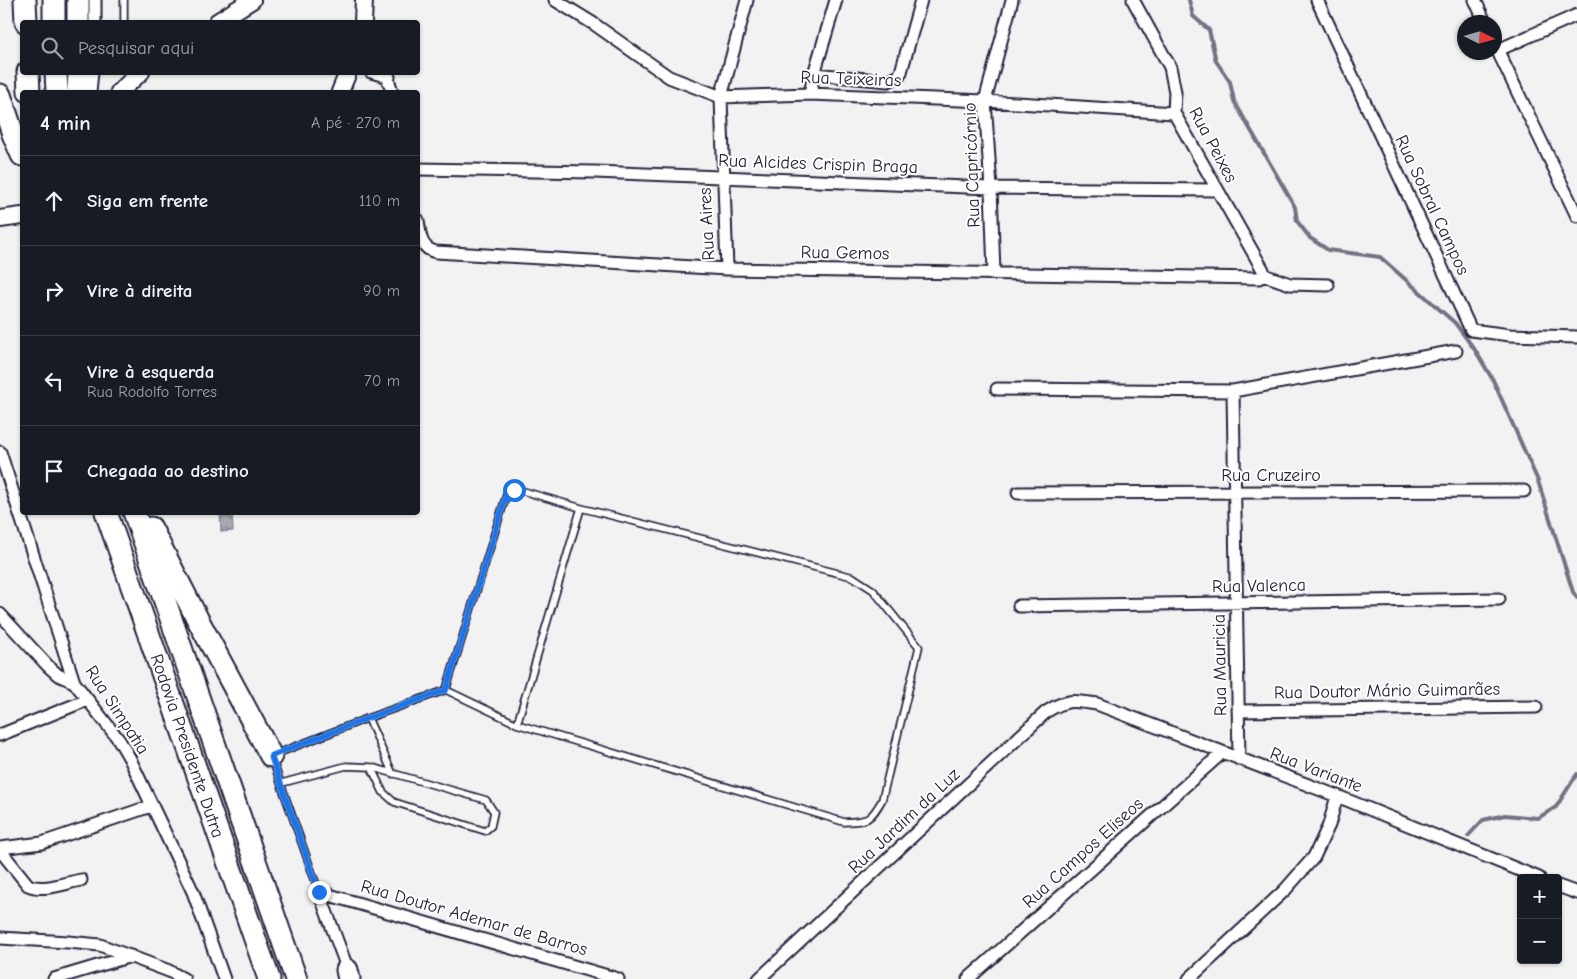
<!DOCTYPE html>
<html lang="pt">
<head>
<meta charset="utf-8">
<style>
  body { margin:0; font-family:"Comic Neue",sans-serif; background:#20242c; color:#f1f3f6 }
  .controls { position:absolute; right:15px; bottom:15px; display:grid; overflow:hidden; border-radius:5px; box-shadow:0 1px 4px #0004 }
  .controls button { width:45px; height:45px; display:grid; place-items:center; padding:0; border:0; border-bottom:1px solid #363941; background:#171b24; color:#f1f3f6; font:25px sans-serif }
  .compass { position:absolute; left:1457px; top:15px; width:45px; height:45px; border-radius:50%; background:#171b24; box-shadow:0 1px 4px #0004; rotate:95deg }
  .stop { position:absolute; width:15px; height:15px; margin:-11px; border:4px solid #1a73e8; border-radius:50%; background:#fff }
  .stop.end { background:#1a73e8; border-color:#fff; box-shadow:0 1px 5px #0008 }
  .list { margin:0; padding:0; list-style:none }
  h2 { display:flex; justify-content:space-between; align-items:center; height:65px; margin:0; padding:0 20px; font-size:21px }
  h2 small { font-size:16px; font-weight:400; color:#9ea1a6 }
  .list li { display:grid; grid-template-columns:32px 1fr auto; gap:15px; align-items:center; box-sizing:border-box; height:90px; padding:0 20px; border-top:1px solid #363941 }
  .list b { display:block; font-size:19px; white-space:nowrap }
  .list p { margin:0; font-size:16px; white-space:nowrap; color:#9ea1a6 }
  .list em { font-size:16px; font-style:normal; color:#9ea1a6 }
  .icon { flex:none; width:28px; height:28px; fill:none; stroke:currentColor; stroke-width:2; stroke-linecap:round; stroke-linejoin:round }
  .map { position:relative; flex:none; width:1577px; height:979px; overflow:hidden }
  .search { position:absolute; background:#171b24; box-shadow:0 1px 4px #0004; left:20px; top:20px; width:400px; height:55px; display:flex; align-items:center; gap:12px; box-sizing:border-box; padding:0 18px; border-radius:5px; color:#9ea1a6; font-size:19px }
  .panel { position:absolute; background:#171b24; box-shadow:0 1px 4px #0004; left:20px; top:90px; width:400px; height:425px; border-radius:5px }
  .map>svg:first-child { display:block }
</style>
</head>
<body>
<div class="map">
<svg width="1577" height="979" viewBox="0 0 1577 979">
  <defs>
    <pattern id="water-waves" width="16" height="10" patternUnits="userSpaceOnUse" patternTransform="scale(1.25)"><rect width="16" height="10" fill="#a8a8b2"/><path d="M0 5q4-4 8 0t8 0" fill="none" stroke="#888892"/></pattern>
  </defs>
  <rect width="100%" height="100%" fill="#f2f2f3"/>
  <filter id="ink" filterUnits="userSpaceOnUse"><feTurbulence type="fractalNoise" baseFrequency=".02" numOctaves="2"/><feDisplacementMap in="SourceGraphic" scale="10" xChannelSelector="R" yChannelSelector="G"/><feConvolveMatrix kernelMatrix="1 2 1 2 8 2 1 2 1" color-interpolation-filters="sRGB"/></filter>
  <g filter="url(#ink)">
    <path fill="url(#water-waves)" stroke="#727282" d="M220,513h12l1,18 -12,1z"/>
    <g fill="none" stroke-linecap="round" stroke-linejoin="round">
      <path stroke="#727282" stroke-width="4" d="M1189,0l4,16 16,14 7,31 14,21 4,19 61,106 2,14 13,17 18,12 52,7 75,66 20,27 18,30 45,101 35,111 4,6
        M1468,836l15,-16 22,-5 33,3 18,-11 21,-33"/>
      <g stroke="#22223b" stroke-width="9">
        <path id="service" d="M124,0v22
          M446,690l61,-197 6,-3 10,1 58,17
          M368,718l25,56
          M282,783l64,-17 25,1 115,33 8,12 -3,14 -6,5 -91,-29 -11,-10 -12,-25
          M319,892l-48,-136 97,-38 78,-28 71,34 327,98c24,-1 26,-1 38,-22l37,-153 -46,-57 -20,-13 -272,-69 -64,216"/>
      </g>
      <g stroke="#22223b" stroke-width="15">
        <path id="minor" d="M555,0l39,24 75,53 52,20 89,-3 175,7 189,12
          M1133,0l37,67 5,25 -1,21 89,157 1,5
          M1317,0l154,330 39,5 67,2
          M1475,0l10,22
          M95,22v-22
          M1494,43l83,173
          M1498,50l79,-35
          M371,72l18,5
          M386,72l6,20
          M814,74l74,7 10,-4 3,-5 20,-72
          M90,92l2,-20
          M810,94l4,-20 22,-74
          M418,169l177,3 396,16 226,2
          M418,220c2,14 2,29 18,32l291,17 532,9 5,-3
          M727,269l-6,-172 26,-97
          M994,273l-3,-85 -6,-87 27,-101
          M1264,275l26,9 38,1
          M997,389l236,2 223,-40
          M1233,391l6,368
          M0,452l74,230 45,58 11,19 63,133 31,87
          M1018,493l506,-2
          M1019,606l480,-7
          M0,614l48,52 10,9 16,7
          M1238,711l298,-4
          M0,735l87,-35
          M0,848l42,-5 109,-37
          M0,850l28,35c15,7 37,-2 53,-5
          M1558,886l19,7
          M319,892l299,87
          M319,892l30,81
          M0,938l68,4 32,3 69,26 15,8
          M54,979l77,-23
          M759,979l287,-267c20,-13 27,-12 51,-8l240,92 202,82
          M968,979l254,-226
          M1189,979l96,-89 29,-33 15,-32 8,-29"/>
      </g>
      <g stroke="#22223b" stroke-width="20">
        <path id="secondary" d="M217,22l35,-22
          M363,22l1,-22
          M119,92l22,-20
          M340,92l8,-20
          M0,219l22,-3"/>
      </g>
      <g stroke="#22223b" stroke-width="25">
        <path id="motorway" d="M25,0l1,22
          M78,0v22
          M54,22v-22
          M28,72l1,20
          M56,72l1,20
          M78,92l1,-20
          M0,95l13,39 9,21
          M106,512l163,467
          M134,512l162,467
          M151,528l47,92 73,136
          M347,970l2,9"/>
      </g>
      <use href="#service" stroke="#fff" stroke-width="5.5"/>
      <use href="#minor" stroke="#fff" stroke-width="11"/>
      <use href="#secondary" stroke="#fff" stroke-width="16"/>
      <use href="#motorway" stroke="#fff" stroke-width="21"/>
    </g>
  </g>
  <g fill="none" stroke-linecap="round" stroke-linejoin="round" filter="url(#ink)">
    <path stroke="#1a73e8" stroke-width="6" d="M319,892l-48,-136 97,-38 78,-28 61,-197 7,-3"/>
  </g>
  <g text-anchor="middle" dominant-baseline="central" stroke-width="4" stroke-linejoin="round" paint-order="stroke">
    <g font-size="18" fill="#22223b" stroke="#fff">
      <text transform="translate(851 79) rotate(2)">Rua Teixeiras</text>
      <text transform="translate(1213 145) rotate(62)">Rua Peixes</text>
      <text transform="translate(818 164) rotate(2)">Rua Alcides Crispin Braga</text>
      <text transform="translate(972 165) rotate(-92)">Rua Capricórnio</text>
      <text transform="translate(1432 205) rotate(65)">Rua Sobral Campos</text>
      <text transform="translate(707 224) rotate(-93)">Rua Aires</text>
      <text transform="translate(845 253) rotate(1)">Rua Gemos</text>
      <text x="1271" y="475">Rua Cruzeiro</text>
      <text transform="translate(1259 586) rotate(-1)">Rua Valenca</text>
      <text transform="translate(1220 665) rotate(-91)">Rua Mauricia</text>
      <text transform="translate(1387 691) rotate(-1)">Rua Doutor Mário Guimarães</text>
      <text transform="translate(117 710) rotate(57)">Rua Simpatia</text>
      <text transform="translate(187 746) rotate(71)">Rodovia Presidente Dutra</text>
      <text transform="translate(1316 770) rotate(21)">Rua Variante</text>
      <text transform="translate(904 821) rotate(-43)">Rua Jardim da Luz</text>
      <text transform="translate(1083 853) rotate(-42)">Rua Campos Eliseos</text>
      <text transform="translate(474 918) rotate(16)">Rua Doutor Ademar de Barros</text>
    </g>
  </g>
</svg>
<div class="controls">
<button>+</button>
<button>−</button>
</div>
<svg class="compass" viewBox="-18 -18 36 36"><path d="M0-13l5 13h-10z" fill="#e53935"/><path d="M0 13l5-13h-10z" fill="#9ea1a6"/></svg>
<div class="stop" style="left:514px;top:490px"></div>
<div class="stop end" style="left:319px;top:892px"></div>
<div class="search"><svg class="icon" aria-label="search" viewBox="0 0 24 24"><circle cx="10" cy="10" r="6"/><path d="M15 15l6 6"/></svg>Pesquisar aqui</div>
<section class="panel">
<h2>4 min<small>A pé · 270 m</small></h2>
<ul class="list">
<li><svg class="icon" aria-label="ahead" viewBox="0 0 24 24"><path d="M12 20V5M6 11l6-6 6 6"/></svg><div><b>Siga em frente</b></div><em>110 m</em></li>
<li><svg class="icon" aria-label="right" viewBox="0 0 24 24"><path d="M7 20v-9h11M14 6l5 5-5 5"/></svg><div><b>Vire à direita</b></div><em>90 m</em></li>
<li><svg class="icon" aria-label="left" viewBox="0 0 24 24"><path d="M17 20v-9H6M10 6l-5 5 5 5"/></svg><div><b>Vire à esquerda</b><p>Rua Rodolfo Torres</p></div><em>70 m</em></li>
<li><svg class="icon" aria-label="arrive" viewBox="0 0 24 24"><path d="M6 21V4h12l-3 4 3 4H6"/></svg><div><b>Chegada ao destino</b></div></li>
</ul>
</section>
</div>
</body>
</html>
